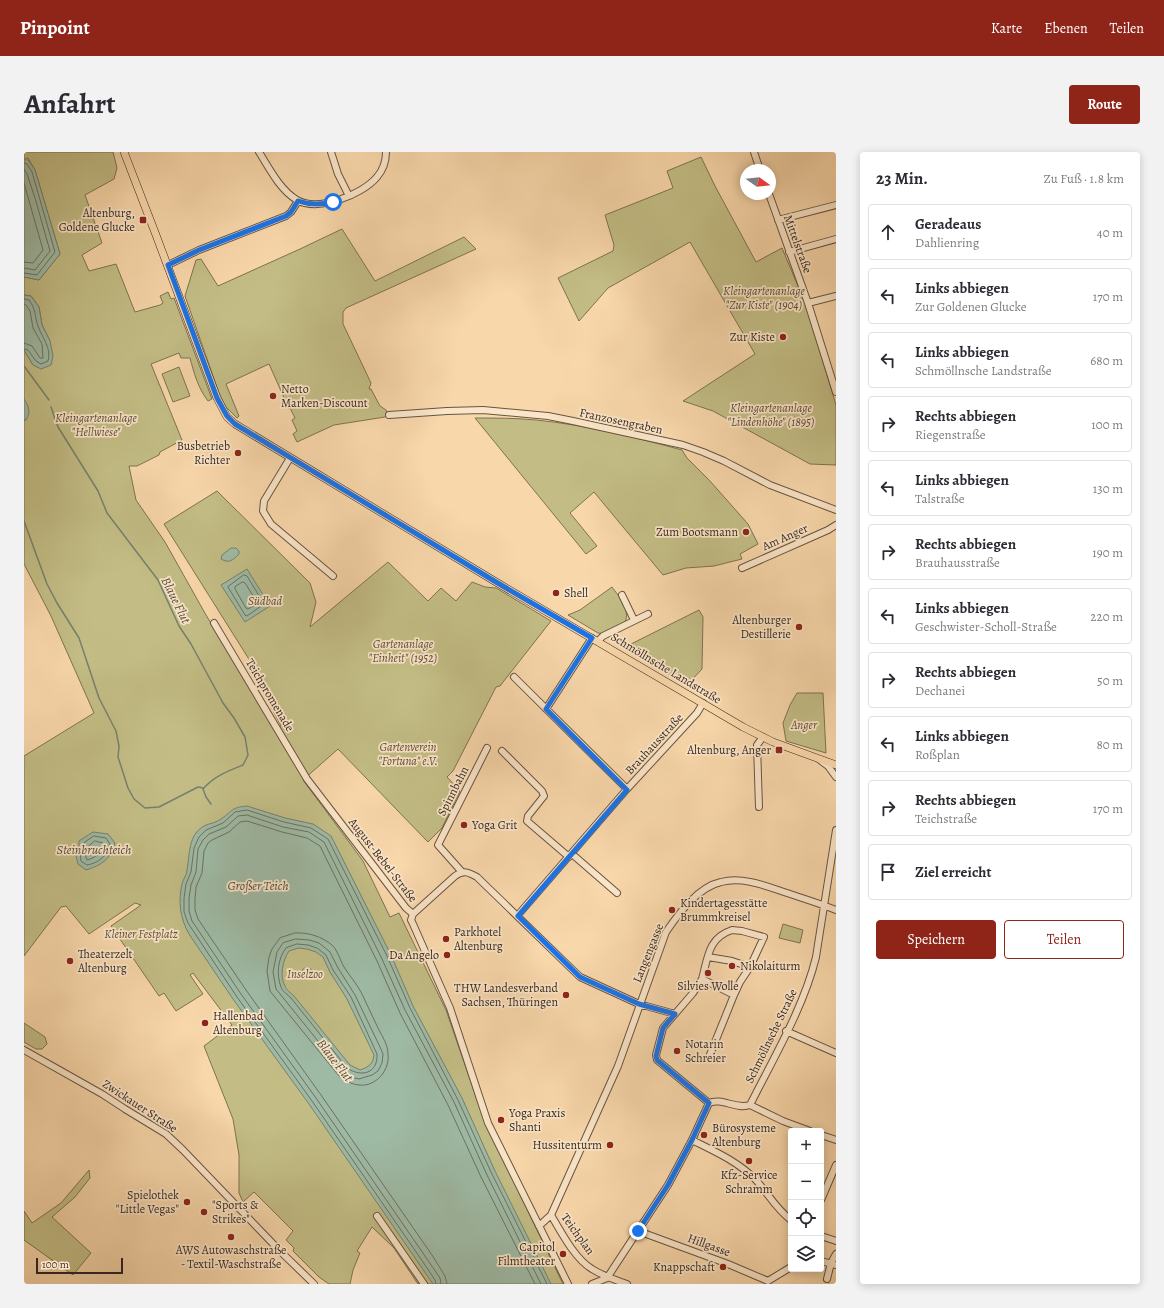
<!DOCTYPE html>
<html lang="de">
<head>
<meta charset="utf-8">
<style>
  body { margin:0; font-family:Alegreya,serif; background:#f2f2f3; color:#2b2b33 }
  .controls { position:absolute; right:12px; bottom:12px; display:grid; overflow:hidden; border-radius:4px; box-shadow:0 2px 10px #0003 }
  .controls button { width:36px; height:36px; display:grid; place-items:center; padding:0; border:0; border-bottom:1px solid #e1e1e2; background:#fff; color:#2b2b33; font:20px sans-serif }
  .compass { position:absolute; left:716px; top:12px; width:36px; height:36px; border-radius:50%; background:#fff; box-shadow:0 2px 10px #0003; rotate:105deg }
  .scale { position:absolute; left:12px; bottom:10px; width:87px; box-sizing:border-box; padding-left:4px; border:2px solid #39281f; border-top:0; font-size:11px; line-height:14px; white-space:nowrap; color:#39281f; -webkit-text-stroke:3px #fae5c8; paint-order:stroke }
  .stop { position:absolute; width:12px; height:12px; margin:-9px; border:3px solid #1a73e8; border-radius:50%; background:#fff }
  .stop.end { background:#1a73e8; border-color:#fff; box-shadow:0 1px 4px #0008 }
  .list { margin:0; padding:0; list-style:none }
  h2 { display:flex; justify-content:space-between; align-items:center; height:52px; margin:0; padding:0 16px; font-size:17px }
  h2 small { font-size:13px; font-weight:400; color:#7c7c81 }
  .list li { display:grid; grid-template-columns:26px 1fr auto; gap:12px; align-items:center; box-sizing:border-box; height:56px; margin:0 8px 8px; padding:0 8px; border:1px solid #e1e1e2; border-radius:4px }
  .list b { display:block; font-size:15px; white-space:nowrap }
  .list p { margin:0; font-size:13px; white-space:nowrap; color:#7c7c81 }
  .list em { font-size:13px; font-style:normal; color:#7c7c81 }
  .actions { display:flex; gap:8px; padding:12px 16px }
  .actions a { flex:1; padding:9px 0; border:1px solid #8f2418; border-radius:4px; text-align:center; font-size:14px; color:#8f2418 }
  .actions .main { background:#8f2418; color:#fff }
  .icon { flex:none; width:22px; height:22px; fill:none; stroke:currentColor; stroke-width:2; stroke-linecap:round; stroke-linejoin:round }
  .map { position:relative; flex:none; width:812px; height:1132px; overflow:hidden; border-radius:4px }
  header { display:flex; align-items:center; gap:24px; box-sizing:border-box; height:56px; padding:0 20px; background:#8f2418; color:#fff }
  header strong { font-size:19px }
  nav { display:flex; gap:22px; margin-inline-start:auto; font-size:14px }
  .intro { display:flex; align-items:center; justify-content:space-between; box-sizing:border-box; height:96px; padding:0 24px }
  h1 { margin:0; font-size:28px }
  .button { padding:10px 18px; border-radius:4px; background:#8f2418; color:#fff; font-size:14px; font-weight:700 }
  main { display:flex; gap:24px; padding:0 24px }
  aside { flex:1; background:#fff; border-radius:4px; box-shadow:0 2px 10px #0003 }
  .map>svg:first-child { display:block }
</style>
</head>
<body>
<header>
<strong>Pinpoint</strong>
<nav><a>Karte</a><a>Ebenen</a><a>Teilen</a></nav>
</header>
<div class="intro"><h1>Anfahrt</h1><a class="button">Route</a></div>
<main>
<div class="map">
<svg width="812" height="1132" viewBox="0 0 812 1132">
  <rect width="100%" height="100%" fill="#f8d7aa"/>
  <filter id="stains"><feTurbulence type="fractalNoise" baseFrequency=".005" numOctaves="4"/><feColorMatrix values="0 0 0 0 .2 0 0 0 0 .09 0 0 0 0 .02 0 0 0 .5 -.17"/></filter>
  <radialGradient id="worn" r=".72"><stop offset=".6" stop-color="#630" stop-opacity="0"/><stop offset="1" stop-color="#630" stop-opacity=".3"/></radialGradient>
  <path fill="#c3bd85" stroke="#7e7252" d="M0,0h89l4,16 -3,11 -29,16 17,48 -20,12 7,16 27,-7 19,48 25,-7 3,-2 -3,-7 8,-4 3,7 3,-1 38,101 -4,2c-10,-13 -14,-28 -18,-43h-9l-2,-5 -28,11 31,76 -22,12 -1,3 -22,11h-8l7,34 29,42 41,73 69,114 6,-3 -31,-60 2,-2 -88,-140 53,-33 93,92 6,19 -6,25 78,-65 40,39 13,-13 15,13 16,-19 13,5 11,1 55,33 -51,65 -4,1 -43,84 -6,6 13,14 -18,37 -14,14 -90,-93 -35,31 60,81 27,56 9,-4 47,97 38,110 79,164h-145l-24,-36 -22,-21 -15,24 3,2 -7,17 -3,14h-21l-10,-7 -26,-26 1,-3 -8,-8 7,-9 -39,-39 -11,10 -4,-9v-38l-6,-36 -29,-73 28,-21 -39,-52 -3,2 13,19 -27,17 -12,-18 -5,3 -48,-70 30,-21 -6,-2 -46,31 -23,-28 -5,1 -37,49v-200l70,-43 -43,-97 -27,-52v-144h2l-2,-21v-49l9,15 17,-24 -8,-16 -3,-18 -8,-11 -7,-1v-18l15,3 21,-26 -25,-84 -7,-12 -4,2z
    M677,5l14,29 41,76 26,-14 24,57 30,100v60l-26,-1 -97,-53 -30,-10 72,-47 -65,-112 -82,46 -29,33 -21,-43 55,-27 1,-6 -9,-30 68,-27 -6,-17z
    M318,77l33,52 89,-44 12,12 -130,59 -3,4v12l28,59 -2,6h2l9,17 6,4 2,4 -3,3 -51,8 -37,17 -4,-8 4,-3 -5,-11 3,-2 -5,-10 -1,1 -20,-45 -43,20 13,32 -2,2 -11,-11 -7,-14 -34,-97 11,-36 5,-1 17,27 82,-37z
    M155,215l11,29 -17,6 -11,-28z
    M451,266c20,0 41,0 61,2 50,5 98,17 146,30l5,8 23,23 38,43 10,20 -18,10 2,5 -28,7 -28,2 -23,7 -69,-83 -24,21 27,33 -11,8z
    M588,435c6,8 19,24 13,35l-21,12 -6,-1 -30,-18 12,-5z
    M675,458l4,7 -1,52 -15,16 -64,-37z
    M773,541h26l3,60 -40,-12 -3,-18 7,-18z
    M759,772l20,6 -3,13 -21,-5z
    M0,871l21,14 2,7 -5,5h-6l-12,-7z
    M65,1018l1,8 -15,19 -23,20 39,36 -18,22 -49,-35v-29l8,12 29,-20z"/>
  <path fill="#9ebaa5" stroke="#76806f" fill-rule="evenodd" d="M3,6l8,12 25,84 -21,26 -15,-3v-117z
    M0,143l7,1 8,11 3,18 8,16 3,15 -2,9 -10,4 -8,-4 -9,-15z
    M0,247c5,7 7,14 2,21h-2z
    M207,396h5l3,3v3c-6,6 -10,10 -18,5l1,-4z
    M223,417l23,37 -25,16 -24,-37z
    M223,654l38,12 28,6 18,12 60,119 22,51 49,92 33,73 56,113h-118l-124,-180 -76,-105 -44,-65c-9,-16 -11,-32 -7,-50 1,-5 5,-9 5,-14 3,-16 1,-35 17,-44 6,-3 12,-3 17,-7 13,-9 9,-11 26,-13zM274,796l9,1 9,3 7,5 7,15 17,27 27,56c-1,9 -5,12 -14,15l-10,-5 -56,-69c-3,-3 -8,-6 -9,-10 -6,-10 -2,-26 4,-35z
    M69,680l15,2 7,9c-4,16 -13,22 -29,27l-8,-6 -3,-12 4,-5v-6z
    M277.5 821a5.5 5.5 0 1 1 11 0a5.5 5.5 0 1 1-11 0Z"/>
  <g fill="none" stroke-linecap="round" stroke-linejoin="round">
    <path stroke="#6c7162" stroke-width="1" d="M0,11l3,1 5,8 23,80 -18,23 -13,-2
      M0,17l3,5 8,24 15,53 -15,19 -11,-2
      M0,31l19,67 -10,13 -9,-1
      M0,147l5,1c8,11 5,15 9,26 4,12 14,22 10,35l-7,3 -5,-3 -8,-11 -4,-1
      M0,152l2,1 4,6 3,17 9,16 1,14h-3l-8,-12 -8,-3
      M220,423l3,1 17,28 -17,12 -2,-1 -17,-28z
      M219,430l2,1 12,19v2l-9,5 -2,-1 -11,-19v-2z
      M70,684l12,2 4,6c-2,12 -12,19 -23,21l-6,-4 -1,-8 3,-5 1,-5z
      M71,689l8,2 2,2c-3,8 -10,13 -18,15l-2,-6 4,-8z
      M271,781c14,-1 27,4 37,12 6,6 8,15 12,22 5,8 12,16 17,25 6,12 11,24 17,36 4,8 10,17 10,26 2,16 -12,33 -29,31 -8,-1 -14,-4 -20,-9l-69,-85 -3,-20 2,-14 3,-8 8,-11z
      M272,787l13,1 10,3 11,9 8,16 17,27 25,52 3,7 -1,9 -4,8 -6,4 -13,4 -8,-2 -8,-5 -67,-83 -3,-17 4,-20 6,-9z
      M273,792l11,1 9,3 9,7 7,15 18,27 26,57c1,19 -15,24 -30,14l-56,-70c-3,-3 -9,-7 -10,-11 -5,-13 -3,-29 5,-39z
      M412,1132l-1,-4 -12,-18 -111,-161 -75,-104 -49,-74 -4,-11v-14l2,-14 5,-12 3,-24 5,-11 7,-7 17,-7 12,-11 12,-2 37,12 27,6 17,11 59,117 23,52 48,92 33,72 56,112
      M417,1132l-1,-6 -13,-19 -111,-161 -75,-104 -49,-73 -3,-10v-13l2,-13 5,-13 2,-23 5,-9 6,-6 17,-7 12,-11 9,-1 36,12 26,5 15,10 58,117 23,51 49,92 33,73 54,109
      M423,1132l-2,-8 -13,-21 -111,-160 -75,-105 -48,-71 -3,-9v-11l1,-12 6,-14 2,-22 4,-8 4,-3 17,-8 11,-10 7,-1 35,11 25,6 13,8 57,115 23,52 48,92 33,72 54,107"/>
    <path stroke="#76806f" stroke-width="1.5" d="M0,214l25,34
      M27,255l7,20 40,64 9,22 51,67 21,46 12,18 32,59 11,15 11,19 3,18 -5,10c-15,6 -29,11 -40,24l3,8 5,7
      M0,369l23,63 10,19 22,35 20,60 17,33 3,15 -1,11 10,31 6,11 11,9 14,-1 39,-20 5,1"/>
    <g stroke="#695442" stroke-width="8">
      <path id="minor" d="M235,0c10,16 21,38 38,48 21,12 65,-5 80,-23 6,-7 9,-16 9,-25
        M307,0l7,22 11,22
        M730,0l6,18
        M745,42l39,109 28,89
        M754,68l58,-15
        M765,100l47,-13
        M144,113l31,-15 87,-34 5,-4 7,-11
        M784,151l28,-7
        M365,263l58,-4 36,-1 65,6 25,5 110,24 20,7 21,9 46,24 66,25
        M266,306l-26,43 -1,10 8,13 62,52
        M718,416l86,-38 8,-5
        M598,443l12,25
        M190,471l93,156 99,129 7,6
        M574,489l5,-5 45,-22
        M490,525l113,112
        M522,557l46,-71
        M478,599l40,40 2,5 -16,20 -1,5 42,36
        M796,608l8,6 8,11
        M735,655l-2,-62 6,-8
        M548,702l45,39
        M438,720l-24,-27 49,-97
        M389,762l-2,6 2,4 37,84 38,115 80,161
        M389,762l42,-38c9,-6 13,-4 22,1l103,100 59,27 36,10
        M494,763l109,-126 70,-76 6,-10
        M708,778l10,1 22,6 -14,30 -10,15 -6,13 -32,-16c6,-22 6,-41 30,-49z
        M684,805l24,4 18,6
        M678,827l-9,14 -30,35 -7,27 1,5 52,43
        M762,879l50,22
        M0,898l78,44 23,15 41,25 17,16 96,100 35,34
        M685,905l25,-62
        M685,951c13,-6 27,7 41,2
        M726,953c23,-46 54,-98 66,-148l20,-127
        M726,953l33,16 27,10
        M797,983l15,5
        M668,988c22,11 45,21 63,39 13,14 20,29 36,41
        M797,1048l15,-35
        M527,1063c10,17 24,44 41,54 11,7 23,11 35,15
        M353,1064l47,68
        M515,1074l12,-11 67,-149 48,-134c13,-19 32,-45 55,-50 23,-6 47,5 69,12 15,5 31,10 46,16
        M614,1079l90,33 40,17
        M797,1084l15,5
        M797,1109l15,4
        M583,1126l61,-93 24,-45 17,-37
        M803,1127l4,-16 5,-9
        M744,1129l23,-14
        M568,1132l15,-6"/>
    </g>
    <g stroke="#39281f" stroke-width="8">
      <path id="major" d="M100,0l32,83 61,163 10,19 8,7 266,161 242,142 30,15 63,23"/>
    </g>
    <use href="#minor" stroke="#fae5c8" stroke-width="6"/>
    <use href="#major" stroke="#f8d7aa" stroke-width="7"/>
  </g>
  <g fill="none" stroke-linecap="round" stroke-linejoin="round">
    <path stroke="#1a73e8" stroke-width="5" d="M309,50c-13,3 -23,3 -35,-1l-7,11 -5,4 -87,34 -31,15 49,133 10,18 8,8 266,161 91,53 -46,71 81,81 -109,126 62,61 59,27 36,10 -12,14 -7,28 1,4 52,43 -17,37 -24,45 -30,46"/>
  </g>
  <g fill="#8f2418" stroke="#fae5c8" stroke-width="1.5">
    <rect x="115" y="64" width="8" height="8" rx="2"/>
    <circle cx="759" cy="185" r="4"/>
    <circle cx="249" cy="244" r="4"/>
    <circle cx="214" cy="301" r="4"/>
    <circle cx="722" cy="380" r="4"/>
    <circle cx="532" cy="441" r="4"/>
    <circle cx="775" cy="475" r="4"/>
    <rect x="751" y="594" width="8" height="8" rx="2"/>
    <circle cx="440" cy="673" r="4"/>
    <circle cx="648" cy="758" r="4"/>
    <circle cx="422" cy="787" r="4"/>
    <circle cx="423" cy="803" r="4"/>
    <circle cx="46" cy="809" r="4"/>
    <circle cx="708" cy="814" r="4"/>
    <circle cx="684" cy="821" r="4"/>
    <circle cx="542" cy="843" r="4"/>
    <circle cx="181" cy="871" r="4"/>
    <circle cx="653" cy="899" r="4"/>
    <circle cx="477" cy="968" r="4"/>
    <circle cx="680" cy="983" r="4"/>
    <circle cx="586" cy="993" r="4"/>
    <circle cx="725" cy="1009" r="4"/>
    <circle cx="163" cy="1050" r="4"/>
    <circle cx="180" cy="1060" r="4"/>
    <circle cx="207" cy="1085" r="4"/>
    <circle cx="539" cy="1102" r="4"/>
    <circle cx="699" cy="1115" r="4"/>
  </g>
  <g text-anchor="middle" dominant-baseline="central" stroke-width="3.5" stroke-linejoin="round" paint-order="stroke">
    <g font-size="12" fill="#39281f" stroke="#fae5c8" text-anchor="end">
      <text x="111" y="61">Altenburg,<tspan x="111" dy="14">Goldene Glucke</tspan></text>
      <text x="751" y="185">Zur Kiste</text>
      <text x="257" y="237" text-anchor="start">Netto<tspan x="257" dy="14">Marken-Discount</tspan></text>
      <text x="206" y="294">Busbetrieb<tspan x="206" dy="14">Richter</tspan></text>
      <text x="714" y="380">Zum Bootsmann</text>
      <text x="540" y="441" text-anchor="start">Shell</text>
      <text x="767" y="468">Altenburger<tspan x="767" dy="14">Destillerie</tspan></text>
      <text x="747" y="598">Altenburg, Anger</text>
      <text x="448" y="673" text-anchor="start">Yoga Grit</text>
      <text x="656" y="751" text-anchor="start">Kindertagesstätte<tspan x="656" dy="14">Brummkreisel</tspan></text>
      <text x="430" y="780" text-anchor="start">Parkhotel<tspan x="430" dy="14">Altenburg</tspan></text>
      <text x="54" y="802" text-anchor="start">Theaterzelt<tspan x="54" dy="14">Altenburg</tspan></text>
      <text x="415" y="803">Da Angelo</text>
      <text x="716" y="814" text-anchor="start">Nikolaiturm</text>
      <text x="684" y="834" text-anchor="middle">Silvies Wolle</text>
      <text x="534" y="836">THW Landesverband<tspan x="534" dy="14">Sachsen, Thüringen</tspan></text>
      <text x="189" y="864" text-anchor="start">Hallenbad<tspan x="189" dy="14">Altenburg</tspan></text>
      <text x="661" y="892" text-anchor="start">Notarin<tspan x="661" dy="14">Schreier</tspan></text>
      <text x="485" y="961" text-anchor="start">Yoga Praxis<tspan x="485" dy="14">Shanti</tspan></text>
      <text x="688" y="976" text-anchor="start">Bürosysteme<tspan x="688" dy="14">Altenburg</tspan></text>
      <text x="578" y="993">Hussitenturm</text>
      <text x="725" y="1023" text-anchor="middle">Kfz-Service<tspan x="725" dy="14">Schramm</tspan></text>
      <text x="155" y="1043">Spielothek<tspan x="155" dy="14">"Little Vegas"</tspan></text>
      <text x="188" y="1053" text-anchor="start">"Sports &amp;<tspan x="188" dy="14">Strikes"</tspan></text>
      <text x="531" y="1095">Capitol<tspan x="531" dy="14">Filmtheater</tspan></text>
      <text x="207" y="1098" text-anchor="middle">AWS Autowaschstraße<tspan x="207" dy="14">- Textil-Waschstraße</tspan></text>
      <text x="691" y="1115">Knappschaft</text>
    </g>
    <g font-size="12" fill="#39281f" stroke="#fae5c8">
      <text transform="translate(774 92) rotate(70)">Mittelstraße</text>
      <text transform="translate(597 269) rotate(12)">Franzosengraben</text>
      <text transform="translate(761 385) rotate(-24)">Am Anger</text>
      <text transform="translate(642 516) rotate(31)">Schmöllnsche Landstraße</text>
      <text transform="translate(246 543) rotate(59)">Teichpromenade</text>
      <text transform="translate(630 592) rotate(-47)">Brauhausstraße</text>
      <text transform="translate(429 639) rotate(-63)">Spinnbahn</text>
      <text transform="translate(359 708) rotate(52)">August-Bebel-Straße</text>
      <text transform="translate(624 801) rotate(-68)">Langengasse</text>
      <text transform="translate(747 884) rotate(-64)">Schmöllnsche Straße</text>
      <text transform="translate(116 954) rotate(33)">Zwickauer Straße</text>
      <text transform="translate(554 1082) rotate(54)">Teichplan</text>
      <text transform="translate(685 1093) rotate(20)">Hillgasse</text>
    </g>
    <g font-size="12" font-style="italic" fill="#5c4d38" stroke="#fae5c8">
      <text x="740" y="139">Kleingartenanlage<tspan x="740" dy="14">"Zur Kiste" (1904)</tspan></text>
      <text x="747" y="256">Kleingartenanlage<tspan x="747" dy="14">"Lindenhöhe" (1895)</tspan></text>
      <text x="72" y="266">Kleingartenanlage<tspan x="72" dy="14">"Hellwiese"</tspan></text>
      <text x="241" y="449">Südbad</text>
      <text x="379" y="492">Gartenanlage<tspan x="379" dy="14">"Einheit" (1952)</tspan></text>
      <text x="780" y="573">Anger</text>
      <text x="384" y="595">Gartenverein<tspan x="384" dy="14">"Fortuna" e.V.</tspan></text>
      <text x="117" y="782">Kleiner Festplatz</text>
      <text x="281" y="822">Inselzoo</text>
    </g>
    <g font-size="13" font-style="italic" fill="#524c40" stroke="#fae5c8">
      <text transform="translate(152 448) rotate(64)">Blaue Flut</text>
      <text x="70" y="697">Steinbruchteich</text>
      <text x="234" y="733">Großer Teich</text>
      <text transform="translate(311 908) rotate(52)">Blaue Flut</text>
    </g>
  </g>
  <rect width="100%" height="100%" filter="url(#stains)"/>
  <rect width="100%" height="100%" fill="url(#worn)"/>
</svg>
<div class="controls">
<button>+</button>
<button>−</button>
<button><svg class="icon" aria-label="locate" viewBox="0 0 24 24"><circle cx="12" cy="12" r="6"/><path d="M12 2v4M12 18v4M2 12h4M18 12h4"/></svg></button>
<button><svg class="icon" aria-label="layers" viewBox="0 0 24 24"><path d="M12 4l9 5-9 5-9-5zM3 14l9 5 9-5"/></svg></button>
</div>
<svg class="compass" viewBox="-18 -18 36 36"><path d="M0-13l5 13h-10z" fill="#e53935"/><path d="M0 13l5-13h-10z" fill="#7c7c81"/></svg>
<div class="scale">100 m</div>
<div class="stop" style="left:309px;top:50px"></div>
<div class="stop end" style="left:614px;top:1079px"></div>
</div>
<aside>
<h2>23 Min.<small>Zu Fuß · 1.8 km</small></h2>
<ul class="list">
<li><svg class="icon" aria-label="ahead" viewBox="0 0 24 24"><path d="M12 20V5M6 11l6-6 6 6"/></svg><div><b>Geradeaus</b><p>Dahlienring</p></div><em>40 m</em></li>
<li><svg class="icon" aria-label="left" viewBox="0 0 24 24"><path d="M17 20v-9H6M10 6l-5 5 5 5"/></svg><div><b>Links abbiegen</b><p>Zur Goldenen Glucke</p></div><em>170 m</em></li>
<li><svg class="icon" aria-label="left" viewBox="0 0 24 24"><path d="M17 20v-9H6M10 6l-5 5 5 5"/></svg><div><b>Links abbiegen</b><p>Schmöllnsche Landstraße</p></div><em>680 m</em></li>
<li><svg class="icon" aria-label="right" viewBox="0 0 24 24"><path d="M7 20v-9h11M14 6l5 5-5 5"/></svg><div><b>Rechts abbiegen</b><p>Riegenstraße</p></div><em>100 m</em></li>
<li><svg class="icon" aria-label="left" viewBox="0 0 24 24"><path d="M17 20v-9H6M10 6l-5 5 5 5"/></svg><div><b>Links abbiegen</b><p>Talstraße</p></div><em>130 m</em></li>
<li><svg class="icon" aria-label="right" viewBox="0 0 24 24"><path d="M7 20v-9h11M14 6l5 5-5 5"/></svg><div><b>Rechts abbiegen</b><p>Brauhausstraße</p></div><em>190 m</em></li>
<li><svg class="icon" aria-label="left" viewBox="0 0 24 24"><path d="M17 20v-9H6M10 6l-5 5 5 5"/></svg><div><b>Links abbiegen</b><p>Geschwister-Scholl-Straße</p></div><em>220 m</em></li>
<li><svg class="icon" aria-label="right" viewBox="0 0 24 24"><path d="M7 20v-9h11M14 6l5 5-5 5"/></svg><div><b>Rechts abbiegen</b><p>Dechanei</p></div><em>50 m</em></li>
<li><svg class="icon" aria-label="left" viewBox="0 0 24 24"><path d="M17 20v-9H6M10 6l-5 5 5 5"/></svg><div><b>Links abbiegen</b><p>Roßplan</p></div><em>80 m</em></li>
<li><svg class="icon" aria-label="right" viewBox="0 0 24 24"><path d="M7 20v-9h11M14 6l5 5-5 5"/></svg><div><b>Rechts abbiegen</b><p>Teichstraße</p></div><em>170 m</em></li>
<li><svg class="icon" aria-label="arrive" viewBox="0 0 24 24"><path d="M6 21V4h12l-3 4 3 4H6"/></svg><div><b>Ziel erreicht</b></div></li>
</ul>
<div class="actions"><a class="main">Speichern</a><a>Teilen</a></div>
</aside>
</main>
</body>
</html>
